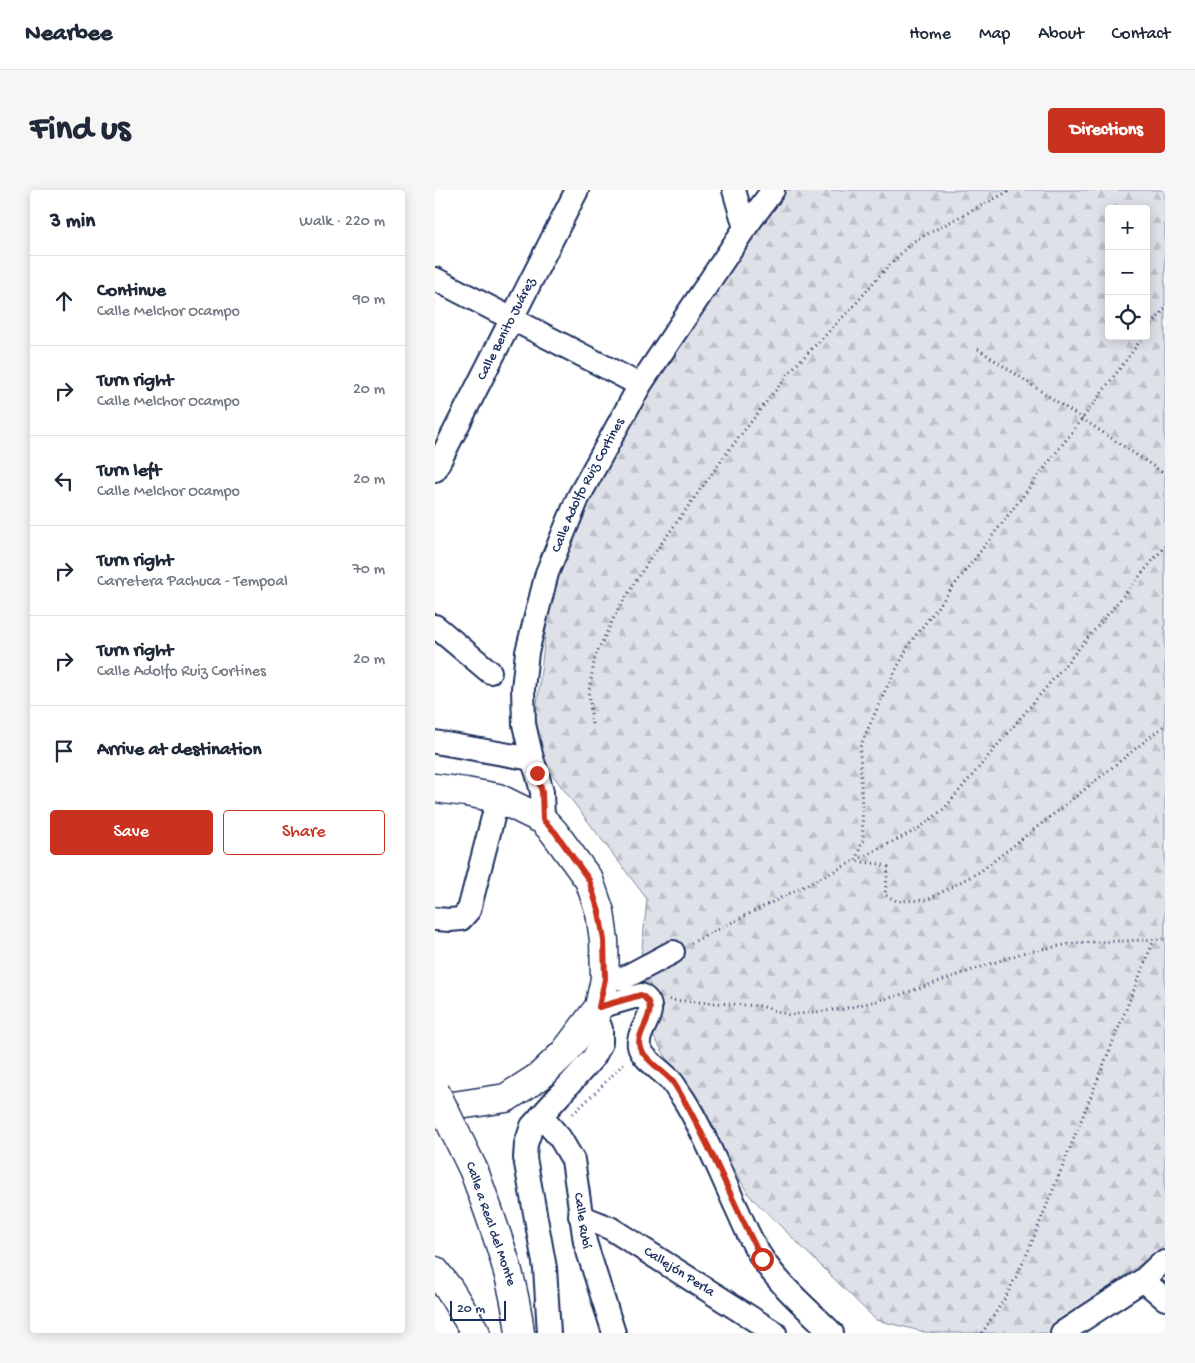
<!DOCTYPE html>
<html lang="en">
<head>
<meta charset="utf-8">
<style>
  body { margin:0; font-family:"Gochi Hand",sans-serif; background:#f6f6f7; color:#1f2937 }
  .controls { position:absolute; right:15px; top:15px; display:grid; overflow:hidden; border-radius:5px; box-shadow:0 2px 12px #0003 }
  .controls button { width:45px; height:45px; display:grid; place-items:center; padding:0; border:0; border-bottom:1px solid #e0e1e3; background:#fff; color:#1f2937; font:25px sans-serif }
  .scale { position:absolute; left:15px; bottom:12px; width:56px; box-sizing:border-box; padding-left:5px; border:2px solid #1b2f5e; border-top:0; font-size:14px; line-height:18px; white-space:nowrap; color:#1b2f5e; -webkit-text-stroke:4px #fff; paint-order:stroke }
  .stop { position:absolute; width:15px; height:15px; margin:-11px; border:4px solid #c8321e; border-radius:50%; background:#fff }
  .stop.end { background:#c8321e; border-color:#fff; box-shadow:0 1px 5px #0008 }
  .list { margin:0; padding:0; list-style:none }
  h2 { display:flex; justify-content:space-between; align-items:center; height:65px; margin:0; padding:0 20px; font-size:21px }
  h2 small { font-size:16px; font-weight:400; color:#747a83 }
  .list li { display:grid; grid-template-columns:32px 1fr auto; gap:15px; align-items:center; box-sizing:border-box; height:90px; padding:0 20px; border-top:1px solid #e0e1e3 }
  .list b { display:block; font-size:19px; white-space:nowrap }
  .list p { margin:0; font-size:16px; white-space:nowrap; color:#747a83 }
  .list em { font-size:16px; font-style:normal; color:#747a83 }
  .actions { display:flex; gap:10px; padding:15px 20px }
  .actions a { flex:1; padding:11px 0; border:1px solid #c8321e; border-radius:5px; text-align:center; font-size:18px; color:#c8321e }
  .actions .main { background:#c8321e; color:#fff }
  .icon { flex:none; width:28px; height:28px; fill:none; stroke:currentColor; stroke-width:2; stroke-linecap:round; stroke-linejoin:round }
  .map { position:relative; flex:none; width:730px; height:1143px; overflow:hidden; border-radius:5px }
  header { display:flex; align-items:center; gap:30px; box-sizing:border-box; height:70px; padding:0 25px; background:#fff; border-bottom:1px solid #e0e1e3 }
  header strong { font-size:24px }
  nav { display:flex; gap:28px; margin-inline-start:auto; font-size:18px }
  .intro { display:flex; align-items:center; justify-content:space-between; box-sizing:border-box; height:120px; padding:0 30px }
  h1 { margin:0; font-size:35px }
  .button { padding:12px 22px; border-radius:5px; background:#c8321e; color:#fff; font-size:18px; font-weight:700 }
  main { display:flex; gap:30px; padding:0 30px }
  aside { flex:1; background:#fff; border-radius:5px; box-shadow:0 2px 12px #0003 }
  .map>svg:first-child { display:block }
</style>
</head>
<body>
<header>
<strong>Nearbee</strong>
<nav><a>Home</a><a>Map</a><a>About</a><a>Contact</a></nav>
</header>
<div class="intro"><h1>Find us</h1><a class="button">Directions</a></div>
<main>
<aside>
<h2>3 min<small>Walk · 220 m</small></h2>
<ul class="list">
<li><svg class="icon" aria-label="ahead" viewBox="0 0 24 24"><path d="M12 20V5M6 11l6-6 6 6"/></svg><div><b>Continue</b><p>Calle Melchor Ocampo</p></div><em>90 m</em></li>
<li><svg class="icon" aria-label="right" viewBox="0 0 24 24"><path d="M7 20v-9h11M14 6l5 5-5 5"/></svg><div><b>Turn right</b><p>Calle Melchor Ocampo</p></div><em>20 m</em></li>
<li><svg class="icon" aria-label="left" viewBox="0 0 24 24"><path d="M17 20v-9H6M10 6l-5 5 5 5"/></svg><div><b>Turn left</b><p>Calle Melchor Ocampo</p></div><em>20 m</em></li>
<li><svg class="icon" aria-label="right" viewBox="0 0 24 24"><path d="M7 20v-9h11M14 6l5 5-5 5"/></svg><div><b>Turn right</b><p>Carretera Pachuca - Tempoal</p></div><em>70 m</em></li>
<li><svg class="icon" aria-label="right" viewBox="0 0 24 24"><path d="M7 20v-9h11M14 6l5 5-5 5"/></svg><div><b>Turn right</b><p>Calle Adolfo Ruiz Cortines</p></div><em>20 m</em></li>
<li><svg class="icon" aria-label="arrive" viewBox="0 0 24 24"><path d="M6 21V4h12l-3 4 3 4H6"/></svg><div><b>Arrive at destination</b></div></li>
</ul>
<div class="actions"><a class="main">Save</a><a>Share</a></div>
</aside>
<div class="map">
<svg width="730" height="1143" viewBox="0 0 730 1143">
  <defs>
    <pattern id="forest-firs" width="22" height="20" patternUnits="userSpaceOnUse" patternTransform="scale(1.25)"><rect width="22" height="20" fill="#dee1e7"/><path d="M5 1l3.5 6h-7zM16 11l3.5 6h-7z" fill="#bec1c9"/></pattern>
  </defs>
  <rect width="100%" height="100%" fill="#fff"/>
  <filter id="ink" filterUnits="userSpaceOnUse"><feTurbulence type="fractalNoise" baseFrequency=".02" numOctaves="2"/><feDisplacementMap in="SourceGraphic" scale="10" xChannelSelector="R" yChannelSelector="G"/><feConvolveMatrix kernelMatrix="1 2 1 2 8 2 1 2 1" color-interpolation-filters="sRGB"/></filter>
  <g filter="url(#ink)">
    <path fill="url(#forest-firs)" stroke="#7c88a2" fill-rule="evenodd" d="M338,0h392v1056l-117,87h-119l-53,-13 -127,-125 -113,-188 11,-108 -115,-151 20,-172 59,-141zM674,19h37v127h-37z"/>
    <g fill="none" stroke-linecap="round" stroke-linejoin="round">
      <g stroke="#1b2f5e" stroke-width="26">
        <g id="minor">
          <path d="M299,0l11,38"/>
          <path d="M0,89l205,106"/>
          <path id="s1" d="M0,280l142,-280"/>
          <path d="M0,436l55,46"/>
          <path d="M0,552l97,17"/>
          <path id="s2" d="M108,630l-1,-28 -5,-19 -5,-14 -8,-35 -1,-35 4,-37 20,-79 31,-75 62,-113 105,-157 28,-38"/>
          <path d="M0,729l15,1 11,-1 8,-9 29,-112"/>
          <path d="M170,789l19,-1 49,-26"/>
          <path d="M164,817l42,-12c23,14 -5,34 -2,51 2,12 26,27 33,36 4,5 7,11 11,16 22,35 37,75 55,113 7,16 14,33 24,47 17,27 47,52 70,75"/>
          <path id="s3" d="M106,926l19,22 13,22 12,82 29,91"/>
          <path id="s4" d="M145,1026l30,12 165,105"/>
          <path d="M708,1090l22,19"/>
          <path d="M114,1143l-4,-65 -20,-110 1,-14 6,-18 62,-69 7,-14v-14l-6,-16"/>
          <path d="M627,1143l81,-53 17,-16 5,-2"/>
        </g>
      </g>
      <g stroke="#1b2f5e" stroke-width="31">
        <path id="major" d="M0,598l31,4 32,6 45,22 11,12 35,48 11,32 4,28 1,39 -6,28 -34,45 -25,24 -34,22 -53,8h-18
          M39,981c19,53 40,106 46,162
          M0,1081l14,18 27,44"/>
      </g>
      <path stroke="#1b2f5e" stroke-width="3" stroke-dasharray="1 4" stroke-linecap="butt" d="M711,143l19,-25
        M709,146l-62,83 -172,224 -25,48 -25,56 3,93 -8,21 24,3 9,3 -3,28 12,6 30,-1 54,-29 88,-69 96,-77
        M543,159l187,125
        M157,534l-3,-34 6,-33 22,-46 31,-49 81,-112 32,-41 33,-42 59,-60 26,-31 33,-34 99,-52
        M256,753l227,-114 26,-20 221,-263
        M234,810l91,6 29,9 54,-6 54,-13 125,-43 53,-10 90,-4
        M138,924l26,-25 26,-27
        M547,1143l22,-33 21,-41 129,-319"/>
      <use href="#minor" stroke="#fff" stroke-width="22"/>
      <use href="#major" stroke="#fff" stroke-width="28"/>
      <g stroke="#1b2f5e" stroke-width="31" stroke-linecap="butt">
        <path id="major-bridge" d="M0,901l39,80"/>
      </g>
      <use href="#major-bridge" stroke="#fff" stroke-width="28"/>
    </g>
  </g>
  <g fill="none" stroke-linecap="round" stroke-linejoin="round" filter="url(#ink)">
    <path stroke="#c8321e" stroke-width="6" d="M102,583l5,19 1,28 12,12 34,48 10,32 5,28 1,39 -6,28 42,-12c24,15 -10,38 0,55 8,13 22,21 32,32 4,6 8,13 12,20 29,50 49,105 77,157"/>
  </g>
  <g text-anchor="middle" dominant-baseline="central" stroke-width="5" stroke-linejoin="round" paint-order="stroke">
    <g font-size="14" fill="#1b2f5e" stroke="#fff">
      <text stroke="none"><textPath href="#s1" startOffset="158">Calle Benito Juárez</textPath></text>
      <text stroke="none"><textPath href="#s2" startOffset="349">Calle Adolfo Ruiz Cortines</textPath></text>
      <text stroke="none"><textPath href="#s3" startOffset="116">Calle Rubí</textPath></text>
      <text transform="translate(55 1034) rotate(71)">Calle a Real del Monte</text>
      <text stroke="none"><textPath href="#s4" startOffset="114">Callejón Perla</textPath></text>
    </g>
  </g>
</svg>
<div class="controls">
<button>+</button>
<button>−</button>
<button><svg class="icon" aria-label="locate" viewBox="0 0 24 24"><circle cx="12" cy="12" r="6"/><path d="M12 2v4M12 18v4M2 12h4M18 12h4"/></svg></button>
</div>
<div class="scale">20 m</div>
<div class="stop" style="left:327px;top:1069px"></div>
<div class="stop end" style="left:102px;top:583px"></div>
</div>
</main>
</body>
</html>
